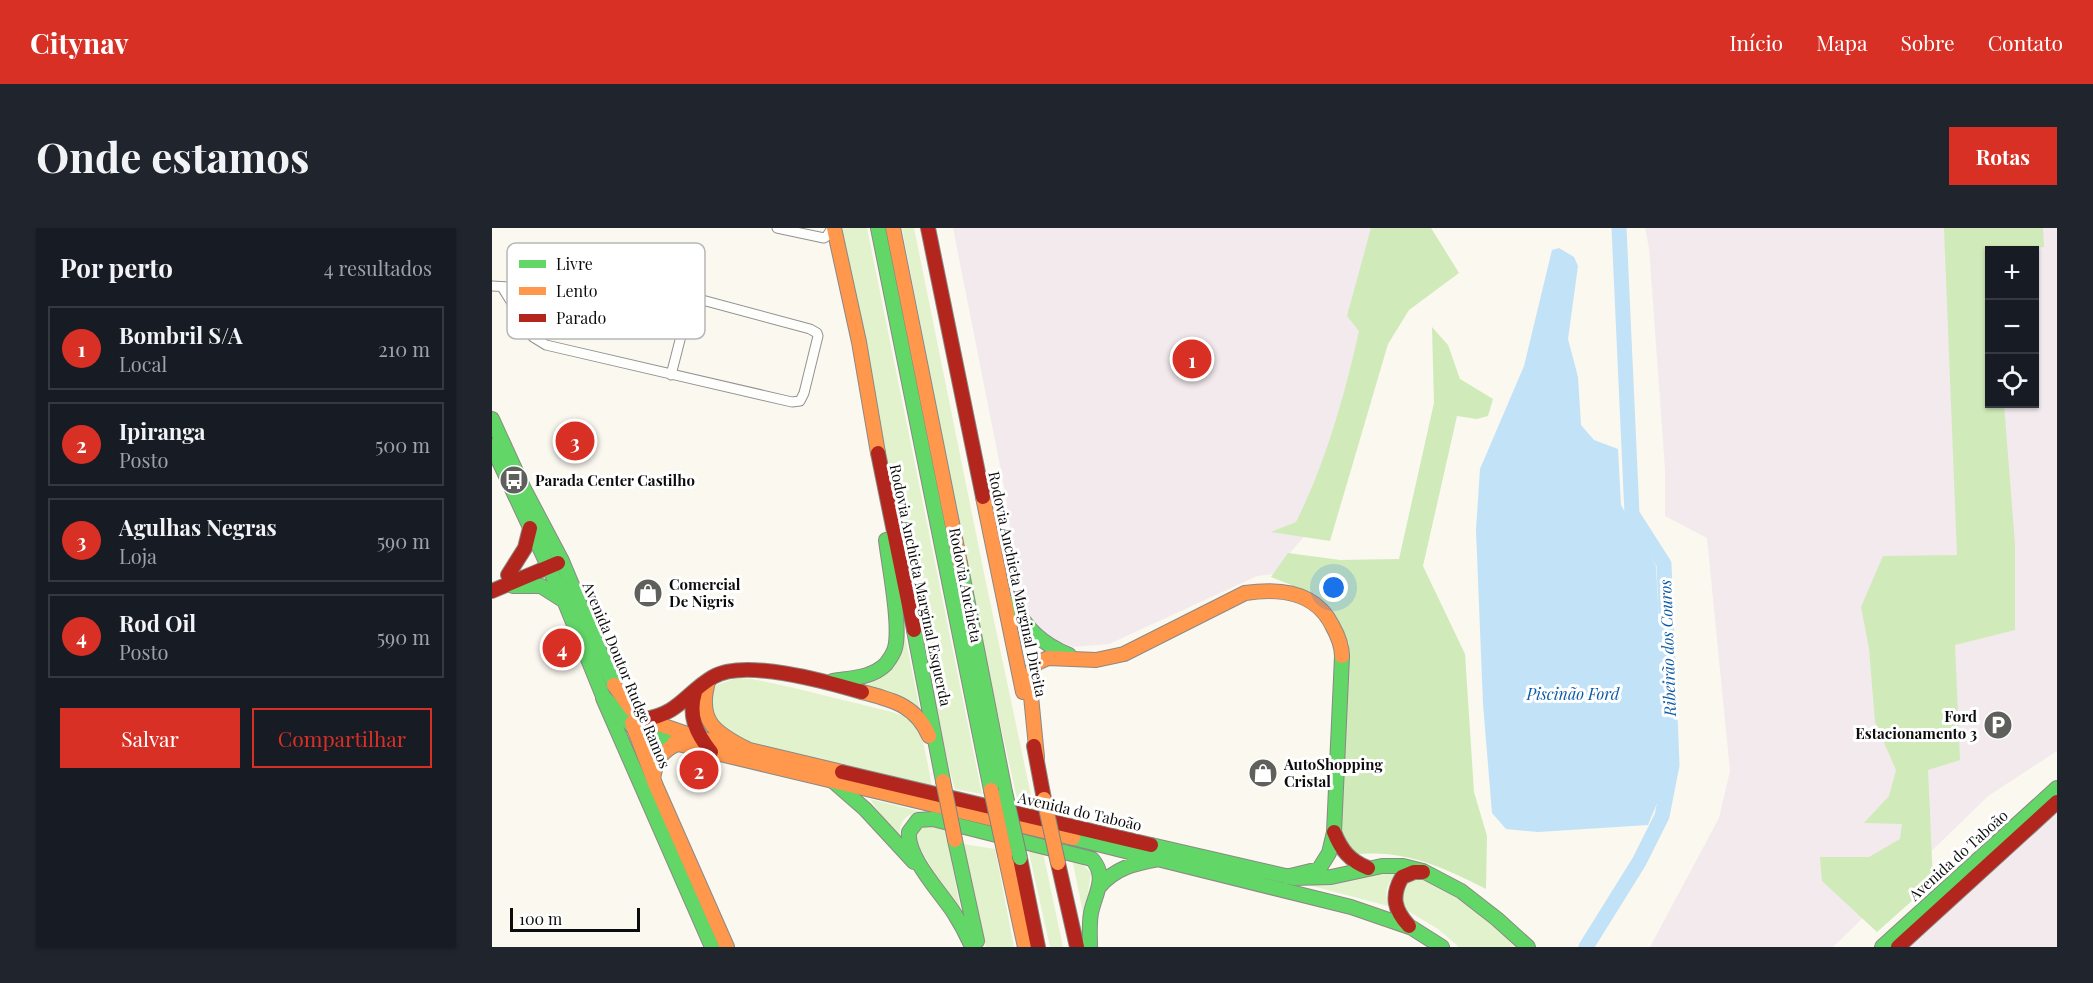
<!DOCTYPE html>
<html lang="pt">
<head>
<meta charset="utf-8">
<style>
  body { margin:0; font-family:"Playfair Display",serif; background:#20242c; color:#f1f3f6 }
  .controls { position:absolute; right:18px; top:18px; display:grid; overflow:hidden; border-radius:0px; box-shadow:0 2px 4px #0004 }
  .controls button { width:54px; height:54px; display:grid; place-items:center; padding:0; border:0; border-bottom:2px solid #363941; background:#171b24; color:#f1f3f6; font:30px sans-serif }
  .scale { position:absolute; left:18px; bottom:15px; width:130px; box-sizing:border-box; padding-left:6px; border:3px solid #0c0c0c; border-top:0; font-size:16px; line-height:21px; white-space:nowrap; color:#0c0c0c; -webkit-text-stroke:4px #fff; paint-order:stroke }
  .you { position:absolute; left:842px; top:360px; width:21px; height:21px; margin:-15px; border:4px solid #fff; border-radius:50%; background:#1a73e8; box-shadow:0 0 0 9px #1a73e833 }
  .badge { display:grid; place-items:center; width:39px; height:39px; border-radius:50%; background:#d93025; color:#fff; font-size:20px; font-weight:700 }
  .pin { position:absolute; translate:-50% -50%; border:3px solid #fff; box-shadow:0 2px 6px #0006 }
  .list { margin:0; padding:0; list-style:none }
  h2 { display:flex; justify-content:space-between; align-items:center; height:78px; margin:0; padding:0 24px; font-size:26px }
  h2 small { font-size:20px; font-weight:400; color:#9ea1a6 }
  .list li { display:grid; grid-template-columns:39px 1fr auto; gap:18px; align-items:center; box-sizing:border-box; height:84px; margin:0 12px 12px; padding:0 12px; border:2px solid #363941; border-radius:0px }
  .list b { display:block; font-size:22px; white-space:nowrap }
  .list p { margin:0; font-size:20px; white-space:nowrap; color:#9ea1a6 }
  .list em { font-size:20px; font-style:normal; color:#9ea1a6 }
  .actions { display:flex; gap:12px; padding:18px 24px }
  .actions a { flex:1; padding:14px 0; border:2px solid #d93025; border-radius:0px; text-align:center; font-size:21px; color:#d93025 }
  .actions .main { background:#d93025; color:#fff }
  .icon { flex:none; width:33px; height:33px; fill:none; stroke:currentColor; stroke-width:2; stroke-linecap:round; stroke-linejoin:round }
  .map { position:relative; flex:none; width:1565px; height:719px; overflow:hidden; border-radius:0px }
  header { display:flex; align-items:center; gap:36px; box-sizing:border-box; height:84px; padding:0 30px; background:#d93025; color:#fff }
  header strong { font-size:28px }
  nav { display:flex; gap:33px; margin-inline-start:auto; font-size:21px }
  .intro { display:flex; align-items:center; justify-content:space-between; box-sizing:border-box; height:144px; padding:0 36px }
  h1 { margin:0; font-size:42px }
  .button { padding:15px 27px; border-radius:0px; background:#d93025; color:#fff; font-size:21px; font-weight:700 }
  main { display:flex; gap:36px; padding:0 36px }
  aside { flex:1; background:#171b24; border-radius:0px; box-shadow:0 2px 4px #0004 }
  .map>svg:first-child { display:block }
</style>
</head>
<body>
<header>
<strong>Citynav</strong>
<nav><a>Início</a><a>Mapa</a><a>Sobre</a><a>Contato</a></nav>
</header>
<div class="intro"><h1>Onde estamos</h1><a class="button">Rotas</a></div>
<main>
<aside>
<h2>Por perto<small>4 resultados</small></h2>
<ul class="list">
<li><span class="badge">1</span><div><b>Bombril S/A</b><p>Local</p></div><em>210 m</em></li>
<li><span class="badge">2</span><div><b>Ipiranga</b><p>Posto</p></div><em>500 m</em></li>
<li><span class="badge">3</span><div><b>Agulhas Negras</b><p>Loja</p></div><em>590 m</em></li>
<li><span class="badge">4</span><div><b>Rod Oil</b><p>Posto</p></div><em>590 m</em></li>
</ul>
<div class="actions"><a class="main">Salvar</a><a>Compartilhar</a></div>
</aside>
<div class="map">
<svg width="1565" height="719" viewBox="0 0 1565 719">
  <rect width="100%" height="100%" fill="#faf8ef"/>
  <path fill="#f2eaed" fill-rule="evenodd" d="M461,0h434l-80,305 -17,20 -6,20 -27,3 -148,68 -35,3 -29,-10 -16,-16 -13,-51 -11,-79z
    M1153,0h412v523l-69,45 -155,151h-183l69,-129 11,-47 -23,-233 -42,-22v-47l-16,-221zM1498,22h44v154h-44z
    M1565,576v143h-153z"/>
  <path fill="#e1f2cd" d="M350,0h25l115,566 -27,-5 -5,-17 -74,-356z
    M410,0h12l71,350 78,369h-13l-71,-319z
    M409,389l20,98 -63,-27 16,-10z
    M244,450l16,1 38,8 102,25c6,2 13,4 18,8 15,11 18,49 22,67l-180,-43 -39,-22 -3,-28 7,-9z
    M378,571l72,18c-8,-1 -21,-5 -29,-3 -14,3 -16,21 -11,32z
    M430,596l22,5 2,5 17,88 -50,-86z
    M471,616l32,5 19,98h-29z
    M588,634l11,11 -7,45 -11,-55z
    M913,641c-16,8 -22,20 -17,37l-83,-22z
    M928,649l29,14 48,35 23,21h-61l-21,-18 -35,-21 -5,-18 5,-7z"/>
  <path fill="#d0eaba" d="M879,0h60l28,45 -50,37 -21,34 -58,197 -59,-9 25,-10c29,-57 49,-128 63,-191l-12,-15z
    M1452,0h99l1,19 -23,3h-31v154h14l11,141v85l-60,15 5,115 -32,10 5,112 -56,50 -55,-51 -2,-24h49l31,-18 2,-15 -38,-1 25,-27 7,-26 -21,-48 -6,-74 -8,-41 22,-51 74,-1z
    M940,99l16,18 12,34 33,20 -5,17 -11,3 -20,-3 -34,150 42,88 9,138 13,44 -1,53c-43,-22 -84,-41 -133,-34l-12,-20 8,-192 -18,-33 -17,-16 -43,-17 17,-24 52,7 59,-1 35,-156z"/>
  <path fill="#c2e2f8" d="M1067,20l15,9 4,9 -10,73 10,38 3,48 13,15 24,9 3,56 35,61 10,190 -6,40 -12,29 -110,7 -32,-3 -14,-16 -9,-109 -7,-174 4,-61 44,-103 28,-116z"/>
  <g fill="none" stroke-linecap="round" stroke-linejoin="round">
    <path stroke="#c2e2f8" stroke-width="15" d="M1094,719l53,-85 23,-46 10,-51 -8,-201 -32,-50 -13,-286"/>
    <g stroke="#93928e" stroke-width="11">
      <path id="street" d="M285,0l47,10 3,-2 5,-8
        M0,58l199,11 119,32 7,4 1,3 -14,57 -4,8 -8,1 -246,-57 -13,-8 -31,-50
        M179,147l20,-78"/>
    </g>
    <g stroke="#8a8985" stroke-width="16">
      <path id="fast" d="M386,0l113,562
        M0,191l32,70 38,72 52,124
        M0,218l72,154 39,96 32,33 14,7 25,7
        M468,335l45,229
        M21,358h28l22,14
        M521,375c13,26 29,41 56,52
        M422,402l29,151
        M341,453c18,-3 39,-3 53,-17 3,-4 8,-12 9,-16 6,-22 -6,-83 -9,-108
        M111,470l109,249
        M342,554l31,27 49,53
        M581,610l278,69 61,21 30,19
        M463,612l22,101
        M659,617l143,33 37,-1 51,-11h21l20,5 38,20 36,28 31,28
        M794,649l33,-8 10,-16 5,-21 8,-176
        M607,659c16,-19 36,-24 60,-28
        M480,719c-5,-12 -11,-23 -18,-34 -13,-20 -48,-57 -45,-81l9,-12 15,-1 159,40c16,18 3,34 -1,54 -2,11 -1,23 -1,34
        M1390,719l175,-159"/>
    </g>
    <g stroke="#8a8985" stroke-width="16">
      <path id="slow" d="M342,0l25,114 19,111
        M401,0l67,335
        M491,269l40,195
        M216,454c-11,39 7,51 39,67
        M122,457l17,24 13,10 55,19 143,34
        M370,464c30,8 54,13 67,44
        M140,495l24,63 71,161
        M182,515l399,95
        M545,529l-7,-71 3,-18 4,-5 11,-5 48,2 28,-6 121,-61c34,-5 70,-2 87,32 5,9 10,20 10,31
        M161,551c3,-18 7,-27 24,-35
        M513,627l20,92"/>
    </g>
    <g stroke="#8a8985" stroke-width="16">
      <path id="jam" d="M436,0l55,269
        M386,225l36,177
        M16,347l17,-27 5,-20
        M0,363l66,-28
        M203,464c-7,24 1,41 16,60
        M152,491c34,-4 43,-27 69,-42 31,-19 115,5 149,15
        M542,518l10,53
        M350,544l309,73
        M842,604c7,18 16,29 34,36
        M528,630l18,89
        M566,635l19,84
        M917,698c-15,-16 -18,-30 -7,-49l12,-5h9
        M1406,719l159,-145"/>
    </g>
    <use href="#street" stroke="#fefefd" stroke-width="9"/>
    <use href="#fast" stroke="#63d668" stroke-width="14"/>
    <use href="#slow" stroke="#ff974d" stroke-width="14"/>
    <use href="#jam" stroke="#b3261e" stroke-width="14"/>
    <g stroke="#80807c" stroke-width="16" stroke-linecap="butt">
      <path id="fast-bridge" d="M513,564l15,66"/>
    </g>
    <g stroke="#80807c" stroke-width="16" stroke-linecap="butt">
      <path id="slow-bridge" d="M451,553l12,59
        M499,562l14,65
        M552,571l14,64"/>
    </g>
    <use href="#fast-bridge" stroke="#63d668" stroke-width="14"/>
    <use href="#slow-bridge" stroke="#ff974d" stroke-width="14"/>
  </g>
  <defs>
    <g id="bus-disc" transform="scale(1.5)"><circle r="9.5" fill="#5f5f5b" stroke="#fff"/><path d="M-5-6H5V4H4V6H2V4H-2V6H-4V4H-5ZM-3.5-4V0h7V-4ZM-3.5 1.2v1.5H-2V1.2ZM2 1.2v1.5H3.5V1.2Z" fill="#fff"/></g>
    <g id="shop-disc" transform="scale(1.5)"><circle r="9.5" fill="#5f5f5b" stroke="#fff"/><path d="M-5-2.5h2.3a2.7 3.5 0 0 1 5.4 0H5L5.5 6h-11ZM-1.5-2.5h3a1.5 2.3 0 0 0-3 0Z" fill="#fff"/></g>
    <g id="parking-disc" transform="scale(1.5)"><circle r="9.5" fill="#5f5f5b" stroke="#fff"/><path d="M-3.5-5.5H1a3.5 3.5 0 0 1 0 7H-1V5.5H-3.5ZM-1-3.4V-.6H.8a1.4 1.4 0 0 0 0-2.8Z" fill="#fff"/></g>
  </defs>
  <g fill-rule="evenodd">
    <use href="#bus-disc" x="22" y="252"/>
    <use href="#shop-disc" x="156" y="365"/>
    <use href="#parking-disc" x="1506" y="497"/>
    <use href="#shop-disc" x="771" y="545"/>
  </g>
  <g text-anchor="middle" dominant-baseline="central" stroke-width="6" stroke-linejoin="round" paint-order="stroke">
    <g font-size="15" font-weight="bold" fill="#0c0c0c" stroke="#fff" text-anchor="start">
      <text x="43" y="252">Parada Center Castilho</text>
      <text x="177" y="356">Comercial<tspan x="177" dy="17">De Nigris</tspan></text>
      <text x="1485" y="488" text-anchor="end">Ford<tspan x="1485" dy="17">Estacionamento 3</tspan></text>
      <text x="792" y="536">AutoShopping<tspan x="792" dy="17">Cristal</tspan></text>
    </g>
    <g font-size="15" fill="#0c0c0c" stroke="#fff">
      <text transform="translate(526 356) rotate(78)">Rodovia Anchieta Marginal Direita</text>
      <text transform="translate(429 357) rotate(78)">Rodovia Anchieta Marginal Esquerda</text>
      <text transform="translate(474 357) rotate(79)">Rodovia Anchieta</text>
      <text transform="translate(135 447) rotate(67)">Avenida Doutor Rudge Ramos</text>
      <text transform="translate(588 583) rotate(13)">Avenida do Taboão</text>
      <text transform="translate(1466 627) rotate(-42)">Avenida do Taboão</text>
    </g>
    <g font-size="16" font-style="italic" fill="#0b5aa8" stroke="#fff">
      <text transform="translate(1175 420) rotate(-92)">Ribeirão dos Couros</text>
      <text x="1081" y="465">Piscinão Ford</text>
    </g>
  </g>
  <rect x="15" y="15" width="198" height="96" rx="9" fill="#fff" stroke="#b6b6b6" stroke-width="1.5"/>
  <rect x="27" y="32" width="27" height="8" fill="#63d668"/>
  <rect x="27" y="59" width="27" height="8" fill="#ff974d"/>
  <rect x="27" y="86" width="27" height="8" fill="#b3261e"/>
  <g font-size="16" fill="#0c0c0c">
    <text x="64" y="42">Livre</text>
    <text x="64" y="69">Lento</text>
    <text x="64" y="96">Parado</text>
  </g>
</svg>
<div class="controls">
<button>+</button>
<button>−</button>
<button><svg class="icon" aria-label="locate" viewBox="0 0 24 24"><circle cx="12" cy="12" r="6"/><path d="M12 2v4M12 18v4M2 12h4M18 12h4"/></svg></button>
</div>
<div class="scale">100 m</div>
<div class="you"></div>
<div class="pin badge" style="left:700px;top:131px">1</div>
<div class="pin badge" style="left:207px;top:542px">2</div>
<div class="pin badge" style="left:83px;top:213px">3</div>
<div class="pin badge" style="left:70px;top:420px">4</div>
</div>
</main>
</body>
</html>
